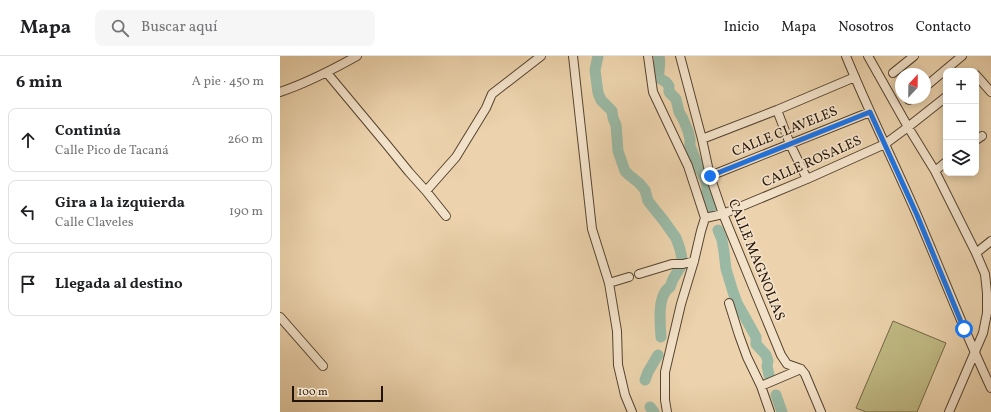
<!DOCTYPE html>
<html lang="es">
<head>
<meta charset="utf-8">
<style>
  body { margin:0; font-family:Vollkorn,serif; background:#f6f6f6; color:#202124 }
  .controls { position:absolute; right:12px; top:12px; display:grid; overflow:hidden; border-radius:8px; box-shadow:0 2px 10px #0003 }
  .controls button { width:36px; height:36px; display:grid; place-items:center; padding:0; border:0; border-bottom:1px solid #e0e0e0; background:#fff; color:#202124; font:20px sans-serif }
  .compass { position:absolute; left:615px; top:12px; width:36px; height:36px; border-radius:50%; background:#fff; box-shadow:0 2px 10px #0003; rotate:22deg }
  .scale { position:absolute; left:12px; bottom:10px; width:91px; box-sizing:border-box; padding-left:4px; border:2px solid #231305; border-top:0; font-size:11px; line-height:14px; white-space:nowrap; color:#231305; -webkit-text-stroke:3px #f3e2ca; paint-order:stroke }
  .stop { position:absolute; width:12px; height:12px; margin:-9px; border:3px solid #1a73e8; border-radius:50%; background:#fff }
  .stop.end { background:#1a73e8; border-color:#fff; box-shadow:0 1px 4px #0008 }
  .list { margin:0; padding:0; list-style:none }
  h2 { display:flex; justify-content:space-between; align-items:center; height:52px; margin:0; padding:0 16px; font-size:17px }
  h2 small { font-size:13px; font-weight:400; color:#757577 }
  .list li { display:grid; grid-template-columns:26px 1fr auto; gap:12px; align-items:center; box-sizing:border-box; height:64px; margin:0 8px 8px; padding:0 8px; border:1px solid #e0e0e0; border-radius:8px }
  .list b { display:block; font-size:15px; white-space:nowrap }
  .list p { margin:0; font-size:13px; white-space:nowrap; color:#757577 }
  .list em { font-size:13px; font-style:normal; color:#757577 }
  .icon { flex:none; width:22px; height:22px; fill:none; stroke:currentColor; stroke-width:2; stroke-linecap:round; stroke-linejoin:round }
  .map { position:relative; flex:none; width:711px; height:356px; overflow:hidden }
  header { display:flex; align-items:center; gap:24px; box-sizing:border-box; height:56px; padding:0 20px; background:#fff; border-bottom:1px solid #e0e0e0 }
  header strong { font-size:19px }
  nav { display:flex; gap:22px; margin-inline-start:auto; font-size:14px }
  .search { width:280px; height:36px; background:#f6f6f6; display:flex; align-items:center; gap:10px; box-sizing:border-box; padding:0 14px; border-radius:8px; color:#757577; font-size:15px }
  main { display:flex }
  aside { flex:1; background:#fff }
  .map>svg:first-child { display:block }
</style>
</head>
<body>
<header>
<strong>Mapa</strong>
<div class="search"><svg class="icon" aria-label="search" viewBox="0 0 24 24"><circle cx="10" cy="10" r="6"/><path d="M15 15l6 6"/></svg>Buscar aquí</div>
<nav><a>Inicio</a><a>Mapa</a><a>Nosotros</a><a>Contacto</a></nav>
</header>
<main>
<aside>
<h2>6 min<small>A pie · 450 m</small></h2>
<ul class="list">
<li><svg class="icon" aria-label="ahead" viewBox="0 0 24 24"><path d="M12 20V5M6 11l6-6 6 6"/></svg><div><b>Continúa</b><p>Calle Pico de Tacaná</p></div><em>260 m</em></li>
<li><svg class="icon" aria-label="left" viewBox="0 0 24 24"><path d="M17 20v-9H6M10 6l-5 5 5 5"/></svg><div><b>Gira a la izquierda</b><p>Calle Claveles</p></div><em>190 m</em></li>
<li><svg class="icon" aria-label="arrive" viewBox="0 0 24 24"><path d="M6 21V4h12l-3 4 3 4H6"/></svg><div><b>Llegada al destino</b></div></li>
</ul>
</aside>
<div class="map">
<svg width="711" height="356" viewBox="0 0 711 356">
  <rect width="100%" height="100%" fill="#ecd3ad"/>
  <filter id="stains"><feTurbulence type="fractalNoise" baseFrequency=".005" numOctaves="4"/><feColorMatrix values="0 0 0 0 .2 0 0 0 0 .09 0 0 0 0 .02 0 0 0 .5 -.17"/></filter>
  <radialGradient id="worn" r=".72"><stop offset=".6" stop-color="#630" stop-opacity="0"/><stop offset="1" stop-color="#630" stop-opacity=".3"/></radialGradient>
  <path fill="#c0ba84" stroke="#726644" d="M613,265l53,22 -29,69h-51l-10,-4z"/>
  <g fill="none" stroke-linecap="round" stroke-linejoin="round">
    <path stroke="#9ab9a5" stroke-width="11" d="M318,0l-3,14 3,23 3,7 11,11 1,7 3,7 2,26 7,20 4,4 10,8 6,7 3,11 16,20 12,17 4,11 2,10 -1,7 -8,13 -3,8c-13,8 -10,36 -9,50
      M379,0c2,8 -1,14 0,22l7,4 3,4v6l7,7 3,13 4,7 5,12 2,8v7l7,18 8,15 2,7v11l3,6v5l3,3
      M438,174l4,10 2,12 2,17 7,23 4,11 19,34v7l10,11 2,6 -1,5 2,9
      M365,324l3,-8 10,-17
      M496,339l6,17
      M370,351l4,5"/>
    <g stroke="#55432f" stroke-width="10">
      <path id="minor" d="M293,0l19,173 17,54 8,48 1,34 7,30 7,17
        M368,0l5,36 35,74 17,52
        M400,0l22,83 8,37 13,38 58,141 6,9 14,5 4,5 16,38
        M566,0c22,54 48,106 71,159 25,58 47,116 74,173
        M588,0l40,71 27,44 41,82 9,21 2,19v20l-4,20 -34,79
        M47,17l60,72 22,27 17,19 20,25
        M613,17l21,-17
        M696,19l15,17
        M645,31l37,-31
        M0,36c27,-9 52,-22 77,-36
        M629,44l2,-2
        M497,54l13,34 17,35
        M422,83l75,-29 78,-33
        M696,84l6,-4
        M655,115l11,-9
        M430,120l160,-64
        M146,135l30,-34 30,-49 6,-14 49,-38
        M696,197l15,-12
        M359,218l33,-10h11l11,-3
        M329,227l20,-6
        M449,247l10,32 8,22 14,29 9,26
        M0,261l43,49
        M481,330l40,-17
        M387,356l-2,-12v-28l16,-68 13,-43 7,-30 4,-13 18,-4 84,-35 78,-35 23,-17 38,-30"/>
    </g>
    <use href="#minor" stroke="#f3e2ca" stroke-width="8"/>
  </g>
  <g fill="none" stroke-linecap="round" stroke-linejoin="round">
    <path stroke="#1a73e8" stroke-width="5" d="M430,120l160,-64 47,103 47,114"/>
  </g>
  <g text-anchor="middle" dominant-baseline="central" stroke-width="3.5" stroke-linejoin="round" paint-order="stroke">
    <g font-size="14" fill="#231305" stroke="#f3e2ca">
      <text transform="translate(505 76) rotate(-22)">CALLE CLAVELES</text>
      <text transform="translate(532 106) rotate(-24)">CALLE ROSALES</text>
      <text transform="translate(476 204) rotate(68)">CALLE MAGNOLIAS</text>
    </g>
  </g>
  <rect width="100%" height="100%" filter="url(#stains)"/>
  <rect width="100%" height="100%" fill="url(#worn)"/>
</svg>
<div class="controls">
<button>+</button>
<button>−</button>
<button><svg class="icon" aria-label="layers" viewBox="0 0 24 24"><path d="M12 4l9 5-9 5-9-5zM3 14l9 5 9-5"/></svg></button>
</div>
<svg class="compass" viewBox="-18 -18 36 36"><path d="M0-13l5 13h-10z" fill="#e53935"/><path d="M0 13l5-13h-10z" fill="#757577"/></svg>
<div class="scale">100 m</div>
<div class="stop" style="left:684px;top:273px"></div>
<div class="stop end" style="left:430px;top:120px"></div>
</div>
</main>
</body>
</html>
